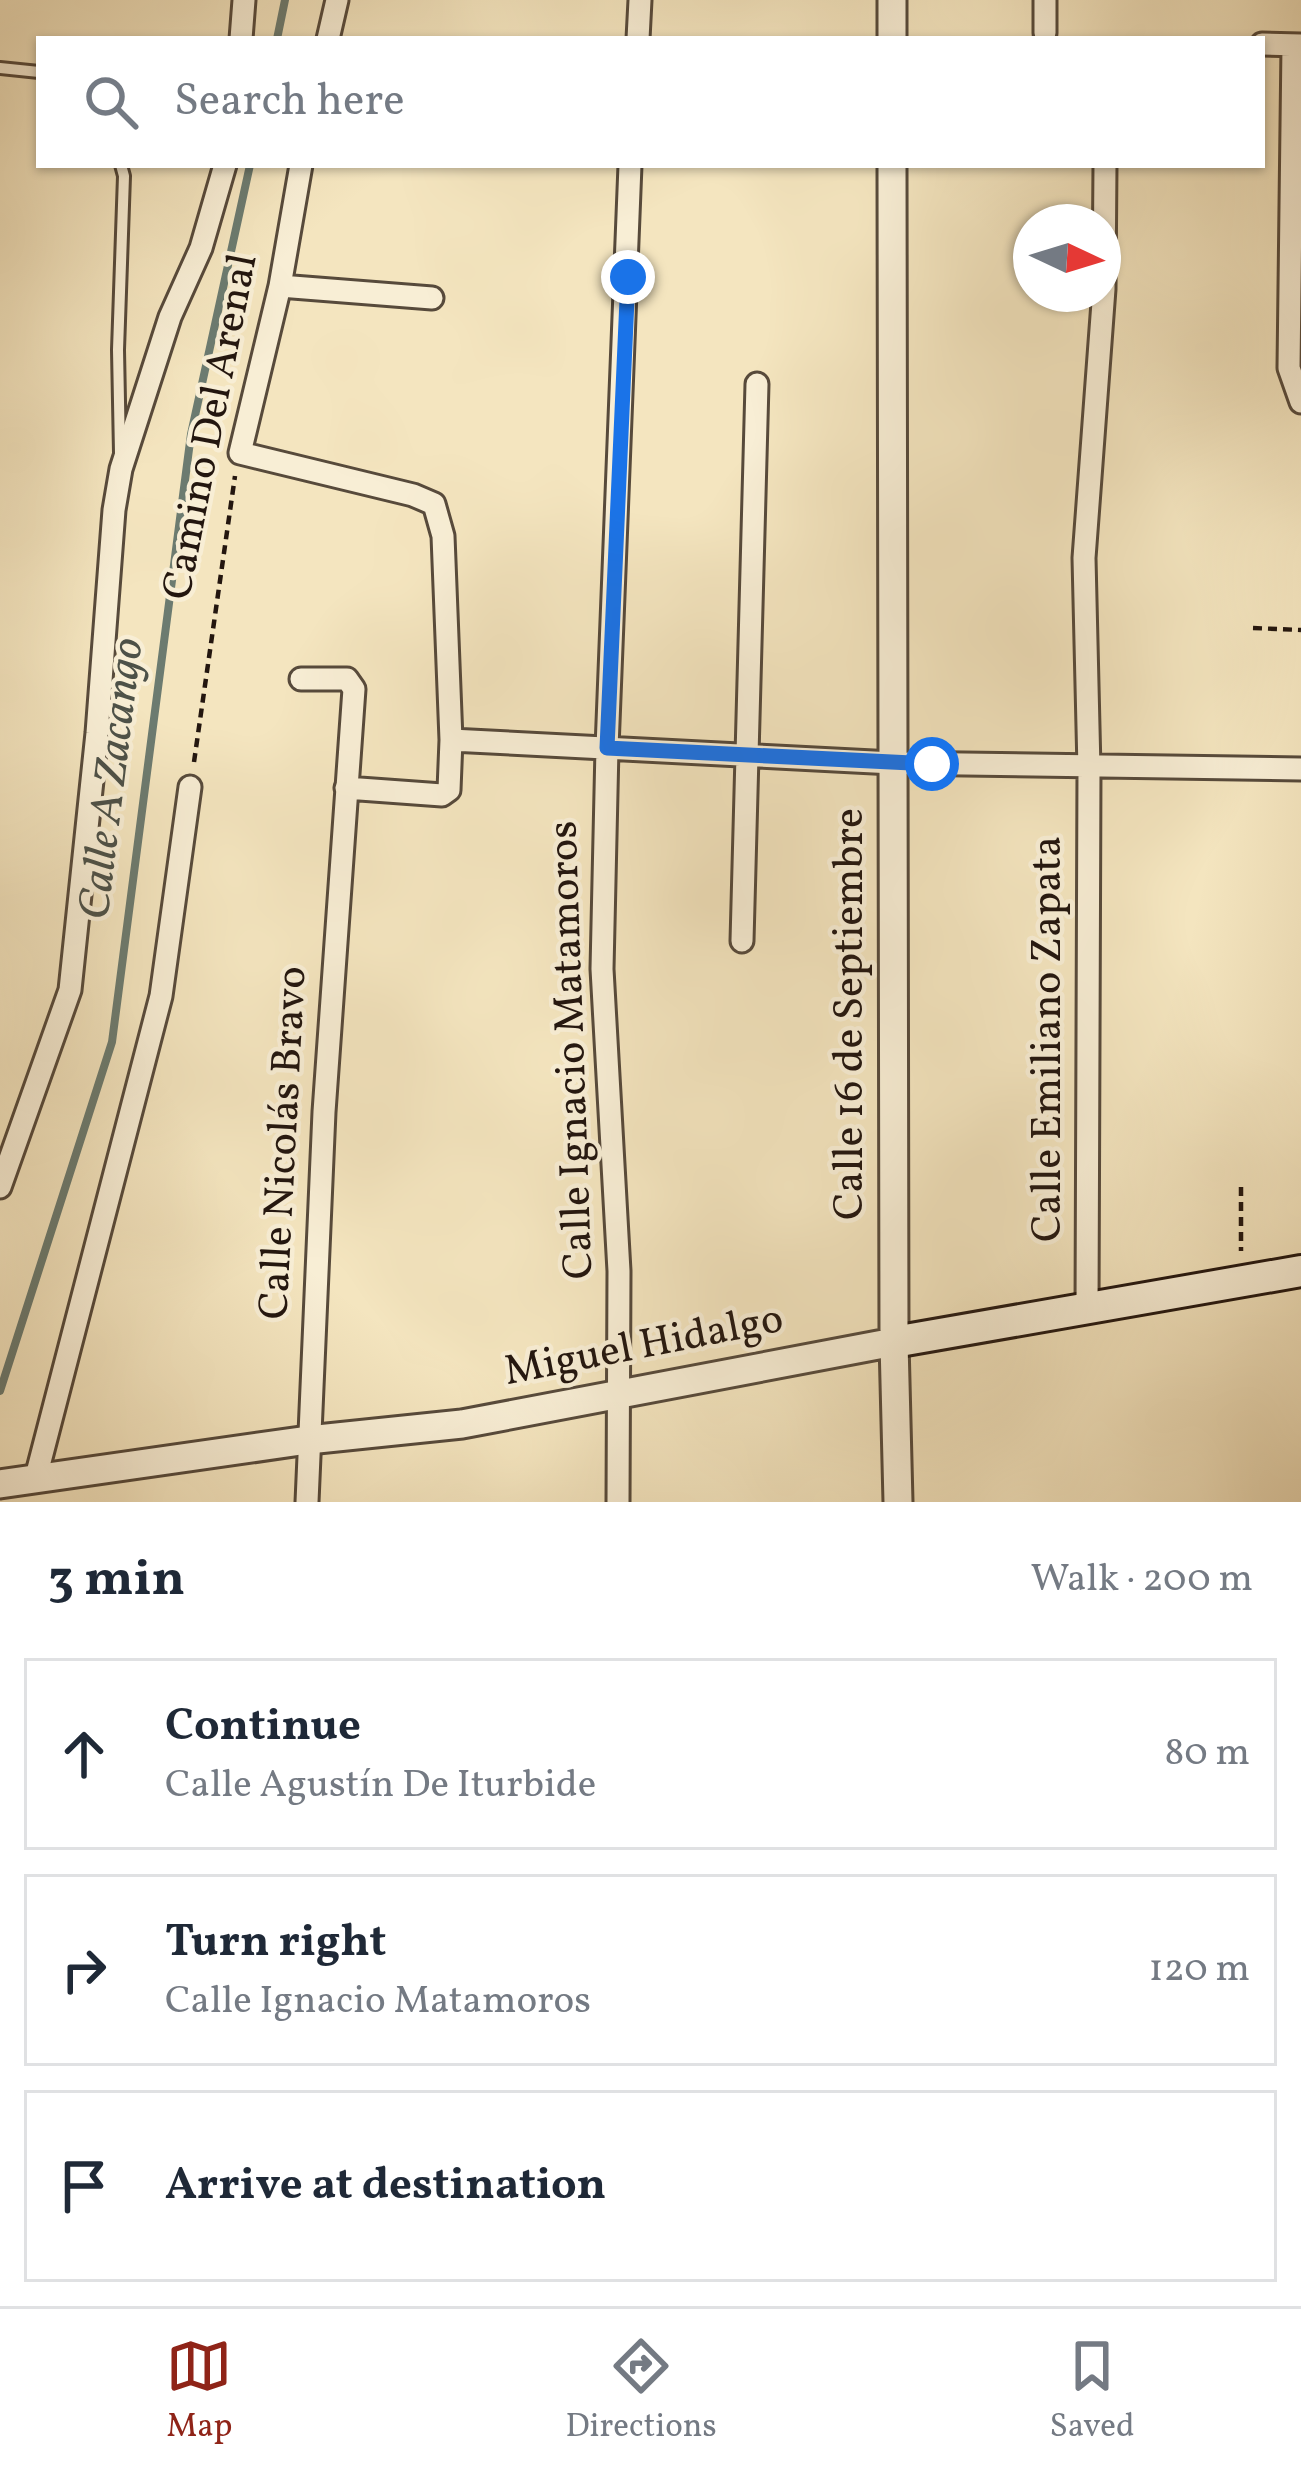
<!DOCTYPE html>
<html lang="en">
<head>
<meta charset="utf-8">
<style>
  body { margin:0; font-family:Vollkorn,serif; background:#f2f2f3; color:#1f2937 }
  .compass { position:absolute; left:1013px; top:204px; width:108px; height:108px; border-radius:50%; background:#fff; box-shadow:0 3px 9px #0004; rotate:94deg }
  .stop { position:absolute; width:36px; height:36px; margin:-27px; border:9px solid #1a73e8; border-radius:50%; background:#fff }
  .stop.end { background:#1a73e8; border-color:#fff; box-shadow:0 3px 12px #0008 }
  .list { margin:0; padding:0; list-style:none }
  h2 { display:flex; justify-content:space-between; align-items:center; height:156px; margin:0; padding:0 48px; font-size:51px }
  h2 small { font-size:39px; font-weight:400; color:#747a83 }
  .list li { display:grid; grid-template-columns:78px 1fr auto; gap:36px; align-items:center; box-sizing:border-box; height:192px; margin:0 24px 24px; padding:0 24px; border:3px solid #e0e1e3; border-radius:0px }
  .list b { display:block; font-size:45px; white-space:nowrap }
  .list p { margin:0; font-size:39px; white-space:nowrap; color:#747a83 }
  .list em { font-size:39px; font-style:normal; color:#747a83 }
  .icon { flex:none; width:66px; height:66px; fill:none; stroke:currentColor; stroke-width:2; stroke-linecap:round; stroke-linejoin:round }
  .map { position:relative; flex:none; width:1301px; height:1502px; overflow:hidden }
  .search { position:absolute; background:#fff; box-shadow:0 3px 9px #0004; left:36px; right:36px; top:36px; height:132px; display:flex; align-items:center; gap:30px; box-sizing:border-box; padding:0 42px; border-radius:0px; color:#747a83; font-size:45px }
  .sheet { height:804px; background:#fff }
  nav { display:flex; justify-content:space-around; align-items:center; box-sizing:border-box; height:168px; border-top:3px solid #e0e1e3; background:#fff; font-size:33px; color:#747a83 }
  nav a { display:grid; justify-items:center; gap:6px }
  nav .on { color:#8f2418 }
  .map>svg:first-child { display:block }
</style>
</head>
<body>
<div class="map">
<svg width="1301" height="1502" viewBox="0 0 1301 1502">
  <rect width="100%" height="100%" fill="#f4e5bf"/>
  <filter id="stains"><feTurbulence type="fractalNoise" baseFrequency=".00167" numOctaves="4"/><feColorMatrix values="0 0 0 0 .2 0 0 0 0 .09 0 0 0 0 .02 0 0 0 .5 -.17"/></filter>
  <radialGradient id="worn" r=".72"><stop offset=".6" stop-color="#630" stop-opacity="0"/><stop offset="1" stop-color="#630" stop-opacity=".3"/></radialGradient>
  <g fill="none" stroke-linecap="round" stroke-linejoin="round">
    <path stroke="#6c7b70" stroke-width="8" d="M277,39l8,-39
      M0,1391l112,-349 79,-608 59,-269"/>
    <g stroke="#574a3b" stroke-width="16">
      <path id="service" d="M0,68l39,4
        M120,453l-2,-103 6,-174 -3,-11"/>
    </g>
    <g stroke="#574a3b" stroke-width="27">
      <path id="minor" d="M1045,0v33
        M241,39l3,-39
        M328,39l9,-39
        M638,39l2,-39
        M1262,44l39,1
        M1293,45l-4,323 12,34
        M301,165l-21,121 -40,167 173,42 21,9 9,32 8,204 -2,50 -7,5 -96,-7
        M280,286l152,12
        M301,679h46l7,10 -30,423 -17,390
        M451,740l442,23 408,6
        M742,941l15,-557
        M0,1187l70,-197 27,-257 17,-223 7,-41 49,-152 31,-69 24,-83
        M1087,1309l2,-540 -5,-211 20,-269 1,-124
        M36,1477l125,-481 29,-209
        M618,1502l1,-231 -17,-302 5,-221 23,-583"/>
    </g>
    <g stroke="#574a3b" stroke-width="33">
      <path id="tertiary" d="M892,0v39
        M892,165l2,1177 4,160
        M0,1484l308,-44 154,-16 432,-82"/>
    </g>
    <g stroke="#23160f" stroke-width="36">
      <path id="secondary" d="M894,1342l407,-71"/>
    </g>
    <path stroke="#23160f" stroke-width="4.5" stroke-dasharray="9 6" stroke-linecap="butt" d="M1253,628l48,2
      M194,762l41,-286
      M1241,1187v64"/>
    <use href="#service" stroke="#f8eed5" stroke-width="10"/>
    <use href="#minor" stroke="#f8eed5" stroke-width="21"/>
    <use href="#tertiary" stroke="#f8eed5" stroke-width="27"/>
    <use href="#secondary" stroke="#f8eed5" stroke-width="30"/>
  </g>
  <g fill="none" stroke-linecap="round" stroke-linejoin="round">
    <path stroke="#1a73e8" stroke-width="15" d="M628,277l-21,471 325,16"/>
  </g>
  <g text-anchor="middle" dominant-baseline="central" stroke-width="9" stroke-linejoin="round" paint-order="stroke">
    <g font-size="42" fill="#23160f" stroke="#f8eed5">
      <text transform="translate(212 427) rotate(-79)">Camino Del Arenal</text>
      <text transform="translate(851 1014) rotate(-90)">Calle 16 de Septiembre</text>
      <text transform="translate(1049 1039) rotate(-90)">Calle Emiliano Zapata</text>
      <text transform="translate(573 1050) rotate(-92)">Calle Ignacio Matamoros</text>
      <text transform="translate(285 1143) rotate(-87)">Calle Nicolás Bravo</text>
      <text transform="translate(644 1347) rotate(-11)">Miguel Hidalgo</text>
    </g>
    <g font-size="45" font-style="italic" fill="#4d5148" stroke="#f8eed5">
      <text transform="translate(113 779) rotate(-83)">Calle A Zacango</text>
    </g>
  </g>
  <rect width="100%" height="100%" filter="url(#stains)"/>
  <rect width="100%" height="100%" fill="url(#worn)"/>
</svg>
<svg class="compass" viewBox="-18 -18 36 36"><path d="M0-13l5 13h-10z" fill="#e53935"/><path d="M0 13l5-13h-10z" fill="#747a83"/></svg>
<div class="stop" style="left:932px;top:764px"></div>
<div class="stop end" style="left:628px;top:277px"></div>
<div class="search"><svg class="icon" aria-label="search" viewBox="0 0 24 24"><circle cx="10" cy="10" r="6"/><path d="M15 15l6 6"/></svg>Search here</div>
</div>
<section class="sheet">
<h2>3 min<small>Walk · 200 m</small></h2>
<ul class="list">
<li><svg class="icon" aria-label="ahead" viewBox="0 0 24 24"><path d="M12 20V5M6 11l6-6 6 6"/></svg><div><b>Continue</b><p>Calle Agustín De Iturbide</p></div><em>80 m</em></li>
<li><svg class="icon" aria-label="right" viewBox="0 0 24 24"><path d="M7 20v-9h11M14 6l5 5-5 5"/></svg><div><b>Turn right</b><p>Calle Ignacio Matamoros</p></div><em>120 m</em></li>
<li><svg class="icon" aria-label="arrive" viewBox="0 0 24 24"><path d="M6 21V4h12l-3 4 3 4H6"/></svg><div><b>Arrive at destination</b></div></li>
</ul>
</section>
<nav>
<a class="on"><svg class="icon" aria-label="map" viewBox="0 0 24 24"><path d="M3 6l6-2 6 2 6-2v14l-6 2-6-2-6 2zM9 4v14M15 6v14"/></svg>Map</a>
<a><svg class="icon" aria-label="directions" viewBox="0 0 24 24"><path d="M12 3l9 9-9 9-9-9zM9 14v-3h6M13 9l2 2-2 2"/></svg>Directions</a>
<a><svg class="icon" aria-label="saved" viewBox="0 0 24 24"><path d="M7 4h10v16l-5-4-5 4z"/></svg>Saved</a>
</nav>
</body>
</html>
